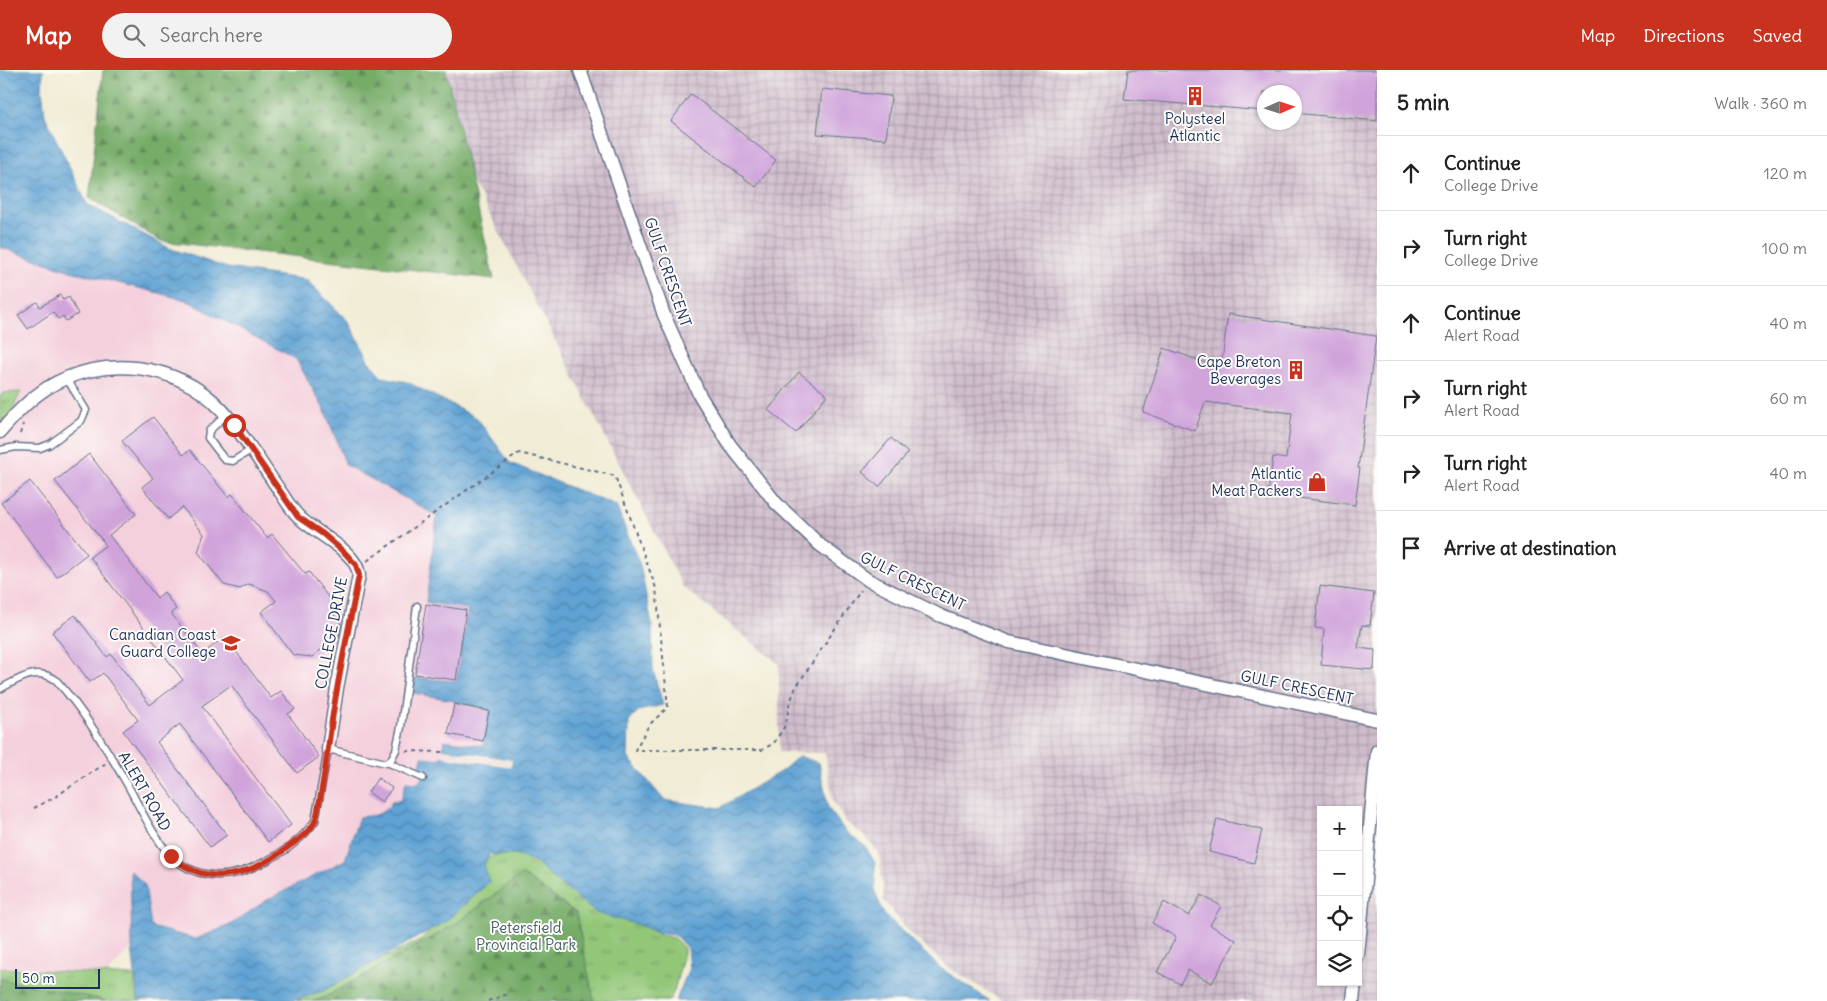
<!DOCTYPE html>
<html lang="en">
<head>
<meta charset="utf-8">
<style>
  body { margin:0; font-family:Delius,sans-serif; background:#f2f2f2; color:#222 }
  .controls { position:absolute; right:15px; bottom:15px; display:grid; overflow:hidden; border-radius:0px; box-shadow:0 1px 4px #0004 }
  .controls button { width:45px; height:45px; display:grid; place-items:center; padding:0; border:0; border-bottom:1px solid #e0e0e0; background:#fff; color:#222; font:25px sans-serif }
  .compass { position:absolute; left:1257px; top:15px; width:45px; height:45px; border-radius:50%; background:#fff; box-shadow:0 1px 4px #0004; rotate:87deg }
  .scale { position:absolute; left:15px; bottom:12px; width:85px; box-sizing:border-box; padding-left:5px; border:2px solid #1b2f5e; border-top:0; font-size:14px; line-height:18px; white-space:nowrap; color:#1b2f5e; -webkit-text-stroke:4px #fdfcf7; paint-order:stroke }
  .stop { position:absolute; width:15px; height:15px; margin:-11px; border:4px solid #c8321e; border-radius:50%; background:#fff }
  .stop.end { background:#c8321e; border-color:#fff; box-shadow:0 1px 5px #0008 }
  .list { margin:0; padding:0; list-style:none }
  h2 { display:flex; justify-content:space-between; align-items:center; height:65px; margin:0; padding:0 20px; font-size:21px }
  h2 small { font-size:16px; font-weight:400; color:#767676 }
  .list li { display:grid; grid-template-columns:32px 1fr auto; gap:15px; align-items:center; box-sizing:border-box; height:75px; padding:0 20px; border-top:1px solid #e0e0e0 }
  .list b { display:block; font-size:19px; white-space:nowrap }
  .list p { margin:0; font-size:16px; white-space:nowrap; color:#767676 }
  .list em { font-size:16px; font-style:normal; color:#767676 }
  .icon { flex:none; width:28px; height:28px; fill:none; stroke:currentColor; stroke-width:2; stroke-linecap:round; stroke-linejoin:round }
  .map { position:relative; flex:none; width:1377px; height:931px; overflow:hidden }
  header { display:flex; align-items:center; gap:30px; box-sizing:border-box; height:70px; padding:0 25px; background:#c8321e; color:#fff }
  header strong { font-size:24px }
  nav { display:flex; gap:28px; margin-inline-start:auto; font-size:18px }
  .search { width:350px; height:45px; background:#f2f2f2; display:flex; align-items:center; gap:12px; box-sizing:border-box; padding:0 18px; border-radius:28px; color:#767676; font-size:19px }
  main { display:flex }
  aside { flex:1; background:#fff }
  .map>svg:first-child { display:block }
</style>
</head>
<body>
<header>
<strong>Map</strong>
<div class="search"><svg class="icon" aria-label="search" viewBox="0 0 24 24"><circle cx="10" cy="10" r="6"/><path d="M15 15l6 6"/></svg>Search here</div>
<nav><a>Map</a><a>Directions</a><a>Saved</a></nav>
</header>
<main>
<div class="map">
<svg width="1377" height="931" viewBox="0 0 1377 931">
  <defs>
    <pattern id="industrial-grid" width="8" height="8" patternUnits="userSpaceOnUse" patternTransform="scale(1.25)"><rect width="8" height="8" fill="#d0bdcc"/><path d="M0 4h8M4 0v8" fill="none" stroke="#a89aa9"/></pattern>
    <pattern id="grass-tufts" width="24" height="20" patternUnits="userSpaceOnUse" patternTransform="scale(1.25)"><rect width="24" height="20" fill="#93c778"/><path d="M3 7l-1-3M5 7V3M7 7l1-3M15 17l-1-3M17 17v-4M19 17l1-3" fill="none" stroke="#77a266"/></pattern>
    <pattern id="forest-firs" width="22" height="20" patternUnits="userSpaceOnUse" patternTransform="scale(1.25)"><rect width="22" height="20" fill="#76ac68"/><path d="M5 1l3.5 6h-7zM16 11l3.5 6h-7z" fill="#608c59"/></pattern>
    <pattern id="water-waves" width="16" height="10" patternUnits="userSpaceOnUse" patternTransform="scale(1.25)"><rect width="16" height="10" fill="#5ea2d3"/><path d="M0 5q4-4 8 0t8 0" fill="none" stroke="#4d84ae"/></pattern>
  </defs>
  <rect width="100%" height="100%" fill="#fdfcf7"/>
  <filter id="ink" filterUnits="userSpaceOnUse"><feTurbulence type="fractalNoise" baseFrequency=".02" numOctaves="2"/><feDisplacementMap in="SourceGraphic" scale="10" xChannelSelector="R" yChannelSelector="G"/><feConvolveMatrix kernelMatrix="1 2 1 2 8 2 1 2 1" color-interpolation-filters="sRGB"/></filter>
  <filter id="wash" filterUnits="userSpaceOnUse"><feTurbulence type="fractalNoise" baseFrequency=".0096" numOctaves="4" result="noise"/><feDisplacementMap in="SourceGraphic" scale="20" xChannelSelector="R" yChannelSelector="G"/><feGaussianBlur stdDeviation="1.12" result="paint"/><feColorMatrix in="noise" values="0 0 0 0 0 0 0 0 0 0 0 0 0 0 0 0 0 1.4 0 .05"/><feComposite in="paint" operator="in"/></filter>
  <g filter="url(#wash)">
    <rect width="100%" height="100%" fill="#f1ecd5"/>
    <path fill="#f4cfdc" d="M0,177l71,24 115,29 110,59 29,52 21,54 91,51 -11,86 42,7 -12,73 -41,-4 39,22v2l36,8 -7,36 -39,-5 68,19 -1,7 -69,-11 -1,3 -18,13v6l-3,5 -16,9 -6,9h-5l-10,12 -5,2 -19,2 -14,43 -78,40 -37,25 -34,14 -45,-12 -6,-41 -15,-15 2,76 -25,27 -107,-6z"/>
    <path fill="url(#industrial-grid)" fill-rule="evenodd" d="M415,0h962v931h-374l-54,-33 -39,-35 -26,-32 -5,-48 -15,-17 -18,-14 -13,-21 -8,-48 -46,-1v-88l-96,-77zM1264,22h30v30h-30zM1321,740h37v172h-37z"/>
    <path fill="url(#grass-tufts)" stroke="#577b6b" d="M21,322l-9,18 -12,14v-28l3,-3z
      M495,785h33l123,75 9,5 14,3 10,10v5l-10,38 -5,10h-373l125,-61 24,-26 43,-34 -4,-15 3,-7z
      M0,898l135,8v14l7,11h-142z"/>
    <path fill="url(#forest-firs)" stroke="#486e63" d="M103,0h343l48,209 -333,-38 -72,-43z
      M522,804l54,39 18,88h-281l10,-3 131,-73z
      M0,909l100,20 6,2h-106z"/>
    <path fill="url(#water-waves)" stroke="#3c6898" d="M0,0h43l-1,18 3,28 42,88 82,44 58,20 80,12 41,41 23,43 11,13 25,5 70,36 33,45 106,43 24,59 12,60 1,45 10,35 -25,6 -9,11 -1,35 36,43 56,8 63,-38 16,-14 20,7 9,45 18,24 19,14 10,17v29l9,22 55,53 51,34h-314l13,-33 -2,-20 -12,-13 -17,-2 -21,-9 -39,-10 -40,-31 -24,-22 -19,-6 -26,-1 -5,11 5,17 -43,39 -123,70 -32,10 -153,-1 -6,-53 -2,-77 15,15 6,42 45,12 34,-14 37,-25 78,-40 14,-43c19,-2 22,-1 34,-16h5l3,-1 5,-18 13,1 5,-9 -5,-5 3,-12 19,2v-3l70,11 1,-7 -69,-11 1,-9 39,6 7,-36 -36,-8 -1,-2 -40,-7 2,-15 41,3 12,-72 -42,-7 11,-86 -91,-51 -21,-54 -29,-52 -110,-59 -115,-29 -71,-24z"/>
    <path fill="#f1ecd5" d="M443,679l69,11 -1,7 -70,-11 1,-2 67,10 1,-2 -68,-11z"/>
    <g id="blocks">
      <path fill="#d0a4db" d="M1128,0h249v51l-83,-8v-21h-30v19l-140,-12z
        M822,19l69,7 -5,43 -69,-5z
        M691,24l85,66 -20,27 -85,-66z
        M60,225l3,5 6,-3 9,17 -12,7 -3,-5 -5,3 -5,-7 -25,17 -10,-14 19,-13 3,5z
        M1228,244l148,22 -18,132h2l-5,37 -87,-11 5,-37 13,2 6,-46 -87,-11 -10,29 -52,-19 21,-64 57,20z
        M799,302l28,23 -31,38 -28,-23z
        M153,347l30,38 7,-5 38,47 4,-3 35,44 5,-4 33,40 4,-2 30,39 -5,4 7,9 -2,12 -27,21 -19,-2 -32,-43 15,-11 -8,-10 -19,-7 -9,5 -16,-4 -26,-33 6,-18 -22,-27 -14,12 -26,-32 11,-9 -31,-37z
        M891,368l17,15 -29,34 -17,-15z
        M89,384l47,60 -27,21 48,63 7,-6 12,17 -5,4 31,41 23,-17 46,61 10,-7 14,18 -7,5 31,43 -22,16 -66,-88 -29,21 89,119 -23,17 -88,-118 -23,18 70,93 -17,12 -87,-116 15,-11 -35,-47 -13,9 -38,-50 23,-17 32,42 4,-3 39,51 33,-25 -93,-123 16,-12 -51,-64z
        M30,411l57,73 -30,23 -56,-74z
        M1320,516l54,7 -4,33 -8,-1 -4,23 17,2 -1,20 -53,-5 3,-36 -9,-1z
        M426,534l40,6 -10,70 -41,-6z
        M454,634l35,7 -6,30 -35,-7z
        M378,708l14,10 -10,14 -14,-10z
        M1217,749l45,11 -8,33 -45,-11z
        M1201,825l20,11 -11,19 26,15 -24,43 -24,-13 -8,14 -23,-12 19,-35 -24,-14 12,-21 25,14z"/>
    </g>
  </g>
  <g filter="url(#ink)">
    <use href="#blocks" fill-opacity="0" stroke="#667188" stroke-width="1"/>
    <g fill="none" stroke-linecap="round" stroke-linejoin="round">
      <g stroke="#667188" stroke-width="9">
        <path id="service" d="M226,345l-17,16 -1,7 17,22 8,1 18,-11
          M0,380l16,-3 24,1 10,-4 31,-23 5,-11 -19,-31
          M0,619c19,-10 36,-23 56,-9 28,31 50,68 71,104 13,23 31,64 52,79 25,17 53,15 79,2 22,-10 43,-24 57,-44l13,-72 58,14 5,-3 5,-10 5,-23 16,-121
          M389,693l34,15"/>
      </g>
      <g stroke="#667188" stroke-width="15">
        <path id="minor" d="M580,0l84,245 35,79 31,51 20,25 26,33 44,42 48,35 73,36 68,26 368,78
          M0,362c14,-16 28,-32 47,-44 54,-34 130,-26 174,21 22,24 42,58 61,85 5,8 10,16 16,22 14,16 59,34 61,59l-22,113 -9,61
          M1358,885l19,-204
          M1353,931l2,-19"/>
      </g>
      <path stroke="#667188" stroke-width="2" stroke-dasharray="4 4" stroke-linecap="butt" d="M20,364l3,-10
        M367,491l152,-108 96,23 41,112 12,119 -19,18 -14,25h127l12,-7 12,-19 3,-19 7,-18 65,-97
        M406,681l36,1
        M34,738l21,-11 51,-34
        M488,931l20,-7"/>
      <use href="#service" stroke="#fff" stroke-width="6"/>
      <use href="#minor" stroke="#fff" stroke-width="12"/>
    </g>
  </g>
  <g fill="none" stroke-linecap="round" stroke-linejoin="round" filter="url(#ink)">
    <path stroke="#c8321e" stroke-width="6" d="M171,786c39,35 84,17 120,-11 8,-6 20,-14 24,-24 3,-6 3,-15 5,-22 5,-26 8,-52 12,-79 7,-48 18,-97 27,-145l-3,-10 -11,-12 -22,-19 -25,-17 -64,-92"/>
  </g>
  <defs>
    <g id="building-bare" transform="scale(1.5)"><path d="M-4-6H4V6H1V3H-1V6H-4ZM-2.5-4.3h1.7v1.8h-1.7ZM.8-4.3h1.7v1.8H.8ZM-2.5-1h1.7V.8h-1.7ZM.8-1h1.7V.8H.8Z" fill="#c8321e" stroke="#fdfcf7" stroke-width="2.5" paint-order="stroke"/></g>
    <g id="shop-bare" transform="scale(1.5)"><path d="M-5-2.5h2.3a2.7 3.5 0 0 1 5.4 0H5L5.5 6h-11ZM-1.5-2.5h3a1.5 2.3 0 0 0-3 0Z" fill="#c8321e" stroke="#fdfcf7" stroke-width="2.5" paint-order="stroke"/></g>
    <g id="university-bare" transform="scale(1.5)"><path d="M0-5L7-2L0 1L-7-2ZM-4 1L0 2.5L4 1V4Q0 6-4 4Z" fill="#c8321e" stroke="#fdfcf7" stroke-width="2.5" paint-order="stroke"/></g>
  </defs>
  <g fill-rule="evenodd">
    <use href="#building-bare" x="1195" y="26"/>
    <use href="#building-bare" x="1296" y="300"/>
    <use href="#shop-bare" x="1317" y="412"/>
    <use href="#university-bare" x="231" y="573"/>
  </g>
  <g text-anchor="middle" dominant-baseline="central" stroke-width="4" stroke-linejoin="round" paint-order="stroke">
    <g font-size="15" fill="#1b2f5e" stroke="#fdfcf7" text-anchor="end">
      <text x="1195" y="48" text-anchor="middle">Polysteel<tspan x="1195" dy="17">Atlantic</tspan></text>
      <text x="1281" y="291">Cape Breton<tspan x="1281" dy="17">Beverages</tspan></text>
      <text x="1302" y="403">Atlantic<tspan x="1302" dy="17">Meat Packers</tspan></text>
      <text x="216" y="564">Canadian Coast<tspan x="216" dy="17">Guard College</tspan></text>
    </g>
    <g font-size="15" fill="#1b2f5e" stroke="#fdfcf7">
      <text transform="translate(668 202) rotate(71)">GULF CRESCENT</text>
      <text transform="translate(913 511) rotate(26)">GULF CRESCENT</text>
      <text transform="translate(331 563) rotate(-79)">COLLEGE DRIVE</text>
      <text transform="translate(1297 617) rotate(12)">GULF CRESCENT</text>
      <text transform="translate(145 721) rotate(60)">ALERT ROAD</text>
    </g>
    <g font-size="15" fill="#3f5d66" stroke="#fdfcf7">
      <text x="526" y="857">Petersfield<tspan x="526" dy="17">Provincial Park</tspan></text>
    </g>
  </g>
</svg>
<div class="controls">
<button>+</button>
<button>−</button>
<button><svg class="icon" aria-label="locate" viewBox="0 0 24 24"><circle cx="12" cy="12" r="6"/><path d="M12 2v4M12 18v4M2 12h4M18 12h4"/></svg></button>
<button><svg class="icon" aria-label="layers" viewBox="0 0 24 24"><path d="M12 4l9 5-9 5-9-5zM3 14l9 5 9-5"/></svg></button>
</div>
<svg class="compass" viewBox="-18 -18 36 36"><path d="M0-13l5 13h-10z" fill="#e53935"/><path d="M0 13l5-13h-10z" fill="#767676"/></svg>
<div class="scale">50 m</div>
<div class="stop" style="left:234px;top:355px"></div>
<div class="stop end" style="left:171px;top:786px"></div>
</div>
<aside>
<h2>5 min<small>Walk · 360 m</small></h2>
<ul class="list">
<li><svg class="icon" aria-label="ahead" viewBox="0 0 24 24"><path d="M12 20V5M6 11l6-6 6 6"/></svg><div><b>Continue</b><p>College Drive</p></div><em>120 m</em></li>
<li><svg class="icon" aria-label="right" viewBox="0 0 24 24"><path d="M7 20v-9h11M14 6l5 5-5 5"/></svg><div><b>Turn right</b><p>College Drive</p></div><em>100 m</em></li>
<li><svg class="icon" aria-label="ahead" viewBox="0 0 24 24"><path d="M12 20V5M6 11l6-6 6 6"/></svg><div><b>Continue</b><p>Alert Road</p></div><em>40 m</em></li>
<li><svg class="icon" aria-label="right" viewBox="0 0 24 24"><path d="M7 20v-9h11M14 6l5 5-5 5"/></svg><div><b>Turn right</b><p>Alert Road</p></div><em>60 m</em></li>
<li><svg class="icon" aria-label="right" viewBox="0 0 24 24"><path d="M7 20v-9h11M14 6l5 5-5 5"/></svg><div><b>Turn right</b><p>Alert Road</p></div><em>40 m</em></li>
<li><svg class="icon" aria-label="arrive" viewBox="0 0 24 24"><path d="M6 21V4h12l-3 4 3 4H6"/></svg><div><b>Arrive at destination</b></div></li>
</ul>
</aside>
</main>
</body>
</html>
